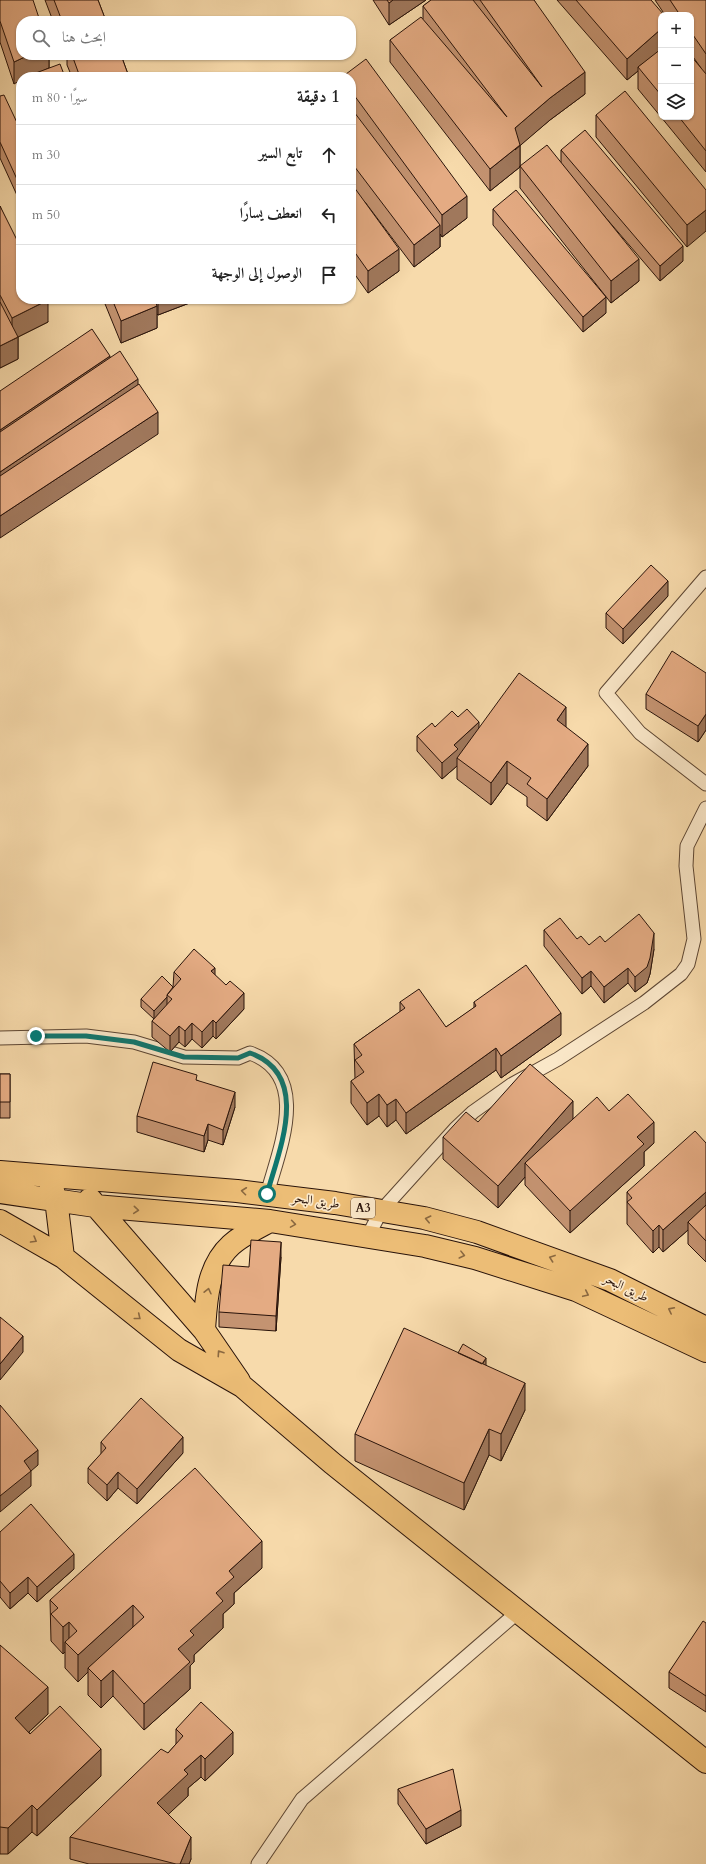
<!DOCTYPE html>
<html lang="ar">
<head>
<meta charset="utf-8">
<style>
  body { margin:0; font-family:Cardo,Amiri,serif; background:#f6f6f6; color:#222; direction:rtl }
  .controls { position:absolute; right:12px; top:12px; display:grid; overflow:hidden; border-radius:8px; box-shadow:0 1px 3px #0004 }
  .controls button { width:36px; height:36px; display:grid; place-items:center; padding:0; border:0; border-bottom:1px solid #e0e0e0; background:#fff; color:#222; font:20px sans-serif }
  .stop { position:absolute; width:12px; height:12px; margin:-9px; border:3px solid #0f766e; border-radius:50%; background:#fff }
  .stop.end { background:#0f766e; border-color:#fff; box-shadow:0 1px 4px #0008 }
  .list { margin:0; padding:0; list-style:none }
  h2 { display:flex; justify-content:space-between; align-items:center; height:52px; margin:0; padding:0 16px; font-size:17px }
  h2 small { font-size:13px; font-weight:400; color:#767676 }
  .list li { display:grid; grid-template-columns:26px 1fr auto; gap:12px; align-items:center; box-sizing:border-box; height:60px; padding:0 16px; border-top:1px solid #e0e0e0 }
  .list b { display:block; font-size:15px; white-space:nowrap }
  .list em { font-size:13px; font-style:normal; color:#767676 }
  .icon { flex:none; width:22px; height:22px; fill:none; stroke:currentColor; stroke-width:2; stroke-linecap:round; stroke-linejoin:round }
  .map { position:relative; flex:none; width:706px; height:1864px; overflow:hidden; direction:ltr }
  .search { position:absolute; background:#fff; box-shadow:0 1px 3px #0004; left:16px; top:16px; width:340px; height:44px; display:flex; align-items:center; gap:10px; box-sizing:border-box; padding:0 14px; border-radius:16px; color:#767676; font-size:15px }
  .panel { position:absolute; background:#fff; box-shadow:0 1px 3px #0004; left:16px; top:72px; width:340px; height:232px; border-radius:16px; direction:rtl }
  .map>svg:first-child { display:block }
</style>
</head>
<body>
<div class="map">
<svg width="706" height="1864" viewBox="0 0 706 1864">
  <rect width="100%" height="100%" fill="#f7daab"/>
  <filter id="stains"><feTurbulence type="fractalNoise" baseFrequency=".005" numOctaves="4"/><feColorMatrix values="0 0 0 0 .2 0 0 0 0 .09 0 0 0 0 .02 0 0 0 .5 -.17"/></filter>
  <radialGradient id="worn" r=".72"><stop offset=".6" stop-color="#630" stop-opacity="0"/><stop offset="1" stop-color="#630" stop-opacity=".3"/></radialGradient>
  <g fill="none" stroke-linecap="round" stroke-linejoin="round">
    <g stroke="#5c4532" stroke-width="15">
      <path id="lane" d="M706,577l-100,116 34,40 66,51
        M0,1038l86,-2 48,6 50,15 54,1 12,-5c62,22 29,97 17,141
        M368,1236l13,-25 74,-82 18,-17 38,-27 47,-26 86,-56 37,-29 7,-10 6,-25 -8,-73 1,-20 19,-38
        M258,1864l44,-65 217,-188"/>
    </g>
    <g stroke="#29130a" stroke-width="24">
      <path id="highway" d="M0,1172l237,19 98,12 89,15 53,14 133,48 96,48
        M51,1186l5,13 7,58
        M0,1192l95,14 175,15 155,25 50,12 101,32 130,61
        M90,1199l114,131 35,51
        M0,1221l63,36 116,93 63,36 90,77 374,299
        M204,1330c2,-29 3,-63 27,-85 11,-10 26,-17 39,-24"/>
    </g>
    <use href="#lane" stroke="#fae7c8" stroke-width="13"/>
    <use href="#highway" stroke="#ecbd76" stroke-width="22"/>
  </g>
  <path fill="#c49371" stroke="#29130a" d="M0,0l49,55v13l-28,9 -7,7 -14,-42z
    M45,0h53l8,21h-53z
    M373,0h53l-37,25z
    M431,0h103l51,94 -35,26 -30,25v21l41,-3v-13l122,111 -23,20 -66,-77 45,77 -28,22 -91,-115v-21l-30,24 -100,-129v-22l33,-21v-13z
    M557,0h94l10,15v102l-23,-28v-18l-11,9z
    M655,0h51v172l-45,-55h30l10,-49 -10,-14v-39h-26z
    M66,55h55l8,22h-57l-5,-12v-8z
    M351,77l116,141 -25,19 -2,-3v13l-26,20 -49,-65 34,69 -31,22 -17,-24z
    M0,96l21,35v73l-21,-46z
    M596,115l110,75 -19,57 -91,-110z
    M0,206l48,116 -30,15v22l-18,9z
    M493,209l113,104 -23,19 -90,-107z
    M103,299h97l-42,16 -1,-1v14l-36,15z
    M668,596l-45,48 -17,-16v-15z
    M706,673v57l-8,12 -52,-33v-15z
    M458,717l21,11 87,-1 22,39 -41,55 -20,-15v-9l-20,-14 -16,22 -34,-26v-13l-15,13 -25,-28v-15l18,-9z
    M544,930l33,9 12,6 16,-3 49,7 -4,25 -3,9 -12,9 -7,-9 -24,20 -13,-17 -9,8 -38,-48z
    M174,972l41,3 29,34 -28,30 -3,-3 -11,12 -10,-9 -7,8 -6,-5 -9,10 -18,-15v-16l2,-2 -13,-12v-8l32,-12z
    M400,1002l46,25 28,-19v-6l87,33 -60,43 -5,-8 -90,64 -10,-14 -9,7 -8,-11 -12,9 -16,-22v-22l4,-2 -1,-35 46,-32z
    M0,1074h10v44h-10z
    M197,1080l38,27 -12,38 -15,-5 -4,12 -67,-20v-16z
    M609,1111l45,32 -10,9v14l-74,67 -45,-48v-8l-27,31 -55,-49v-22l35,-15 95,-3z
    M706,1143v119l-18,-18v-14l-25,22 -4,-5 -6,6 -26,-29v-32z
    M281,1257l-5,74 -57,-4v-15z
    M486,1365l39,45 -24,51 -12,-6 -25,55 -109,-49v-27z
    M101,1442l82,11 -46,51 -19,-16 -11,13 -19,-18v-15l13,-14z
    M0,1532l74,37 -37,33 -9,-9 -18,16 -10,-12z
    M262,1568l-28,25v11l-11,10v14l-29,27v7l-4,4v23l-46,41 -31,-34 -12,12 -13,-13v-23l-10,10 -13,-14v-16l-2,2 -12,-13 -1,-41z
    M706,1623v89l-37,-24v-16z
    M0,1645l48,69 -19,18 1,2 71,42 -64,60 -5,-4 -24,22h-8z
    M176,1729l57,25 -28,27 -4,-4 -13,11v8l-20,18 23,45 -2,5h-100l-19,-5v-22l98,-84 8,-9z
    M398,1789l63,37 -35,18 -28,-40z"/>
  <path fill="#a0785c" stroke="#29130a" d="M393,0h33l-37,25v-22z
    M661,29v22l-23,16v4l-11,9v-21z
    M29,55h20v13l-20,9h-8v3l-7,4v-22z
    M585,72v22l-35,26 -35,30v-22l35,-30z
    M520,145v22v-1v1l-30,24v-22z
    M467,196v22l-25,19v-22z
    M706,210v21l-19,16v-22z
    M440,225v22l-26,20v-22z
    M683,246v15l-23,20v-15z
    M399,249v22l-31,22v-22z
    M639,259v22l-28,22v-22z
    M606,297v16l-23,19v-15z
    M160,299h40l-42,16v-15z
    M48,300v22l-36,18v-22z
    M157,306v22l-36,15v-22z
    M18,337v22l-18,9v-22z
    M110,356v16l-110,74v-16z
    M138,379v22l-138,93v-22z
    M158,412v22l-158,104v-22z
    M668,581v15l-45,48v-15z
    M566,707v22l-9,-9z
    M706,714v16l-8,12v-16z
    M479,722v15l-22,21v8l-15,13v-16l12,-18z
    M588,744v22l-41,55v-22z
    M507,761v22l-16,22v-22z
    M654,933v16l-4,25 -3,9 -12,9v-15z
    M215,968v15l-4,-12z
    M628,968v15l-24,20v-16z
    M591,971v15l-9,8v-16z
    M244,993v16l-28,30v-16z
    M167,997v9l-13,13v-8z
    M561,1013v22l-60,43v-22z
    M213,1020v16l-11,12v-16z
    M192,1023v16l-7,8v-16z
    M179,1026v16l-9,10v-16z
    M496,1048v22l-90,64v-21z
    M235,1092v15l-12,38v-15z
    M379,1094v22l-12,9v-22z
    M396,1099v21l-9,7v-22z
    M573,1101v22l-48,40v14l-27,31v-22z
    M654,1122v21l-10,9v14l-74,67v-22l67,-74z
    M208,1124v16l-4,12v-16z
    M706,1192v22l-18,8v8l-25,22v-22z
    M659,1225v22l-6,6v-22z
    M281,1242v15l-5,74v-15z
    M23,1336v16l-23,28v-16z
    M486,1358v8l-9,8z
    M525,1383v27l-24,51v-27z
    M489,1429v26l-25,55v-27z
    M183,1437v16l-46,51v-15z
    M38,1450v15l-7,6v15l-31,26v-16l24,-35z
    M118,1472v16l-11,13v-16z
    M262,1541v27l-28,25v11l-11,10v14l-29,27v7l-4,4v23l-46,41v-26l34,-55 38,-56 13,-22z
    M74,1554v15l-37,33v-15z
    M28,1577v16l-18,16v-16z
    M133,1605v27l-45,36v4l-10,10v-27z
    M69,1622v23l-4,-3v10l-2,2v-27z
    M113,1670v26l-12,12v-27z
    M48,1687v27l-33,31v-27z
    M233,1732v22l-28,27v-22z
    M101,1749v27l-64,60v-26z
    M201,1755v22l-13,11v8l-31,29v-22l27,-33z
    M32,1805v27l-24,22v-26z
    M461,1810v16l-35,18v-15z
    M191,1837v22l-2,5h-9z"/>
  <path fill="#e4ab83" stroke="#29130a" d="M0,0h33l7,21h-19v34h8l-15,7 -14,-41z
    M54,0h44l8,21h-44z
    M387,0h6l-4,3z
    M431,0h42l69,87 -62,-87h54l51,72 -35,26 -35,30 5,17 -30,24 -100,-129 31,-23 86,100 -84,-111z
    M576,0h75l13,15h-3v14l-34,30z
    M670,0h36v54l-15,-22v-17h-11z
    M661,49v46l-23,-28z
    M72,55h49l8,22h-49z
    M691,56l15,18v77l-27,-34h12z
    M366,59l101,137 -25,19 -91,-124v-14h-9z
    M60,64l5,13h-40z
    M625,91l81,99v20l-19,15 -91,-110z
    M4,95l17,36v57l-21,-46v-46z
    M351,108l89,117 -26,20 -63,-83z
    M585,130l98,116 -23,20 -99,-116z
    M547,145l92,114 -28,22 -91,-115z
    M351,183l48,66 -31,22 -17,-24z
    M516,190l90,107 -23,20 -90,-108z
    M0,206l21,42v51h26l1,1 -36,18 -12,-23z
    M112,299h43l2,7 -36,15z
    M0,302l18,35 -18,9z
    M92,329l18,27 -110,74v-39z
    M120,351l18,28 -138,93v-40z
    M139,384l19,28 -158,104v-40z
    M651,565l17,16 -45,48 -17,-16z
    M672,651l34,22v41l-8,12 -52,-32z
    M519,673l47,34 -9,13 31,24 -41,55 -20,-15 4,-6 -24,-17 -16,22 -34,-25z
    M467,709l12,13 -25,23 4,4 -16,14 -25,-27 15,-13 3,4 17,-16 6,6z
    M639,914l15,19 -4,25 -3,9 -12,10 -7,-9 -24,19 -13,-16 -9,7 -38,-48 16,-12 17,21 4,-3 8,9 11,-9 5,6z
    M194,949l21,19 -4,3 15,14 4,-4 14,12 -28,30 -3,-3 -11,12 -10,-9 -7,8 -6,-5 -9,10 -18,-15 20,-22 -5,-4 14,-16 -7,-7z
    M526,965l35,48 -60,43 -5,-8 -90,65 -10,-14 -9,6 -8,-11 -12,9 -16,-22 13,-9 -9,-12 7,-5 -8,-11 51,-36 -5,-6 19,-13 27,38 30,-21 -2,-4z
    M162,976l11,11 -6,8v2l-13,14 -13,-12z
    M153,1062l44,13 -1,5 39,12 -12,38 -15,-6 -4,12 -67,-20z
    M530,1064l43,37 -75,85 -55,-49 23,-25 12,10z
    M0,1074h10v28h-10z
    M628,1094l26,28 -17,15 7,7 -74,67 -45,-48 72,-66 12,14z
    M695,1131l11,12v49l-43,38 -4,-5 -6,6 -26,-29 5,-4 -5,-6z
    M706,1205v36l-18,-19z
    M251,1240l30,2 -5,74 -57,-4 4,-47 26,2z
    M0,1317l23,19 -23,28z
    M404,1328l121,55 -24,51 -12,-5 -25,54 -109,-49z
    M463,1344l23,14 -4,6 -24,-11z
    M141,1398l42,39 -46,52 -19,-17 -11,13 -19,-17 18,-20 -5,-6z
    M0,1405l38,45 -14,11 7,10 -31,25z
    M195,1468l67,73 -33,30 5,6 -18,16 7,8 -33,30 4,4 -16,14 12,13 -46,42 -31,-34 -12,11 -13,-13 56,-51 -11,-12 -55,50 -13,-13 12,-11 -8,-9 -6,5 -12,-13 7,-6 -8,-8z
    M31,1504l43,50 -37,33 -9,-10 -18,16 -10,-12v-49z
    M703,1621l3,2v73l-37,-24z
    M0,1645l48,42 -33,31 15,16 30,-28 41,43 -64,61 -5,-5 -24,23 -8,-1z
    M201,1702l32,30 -28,27 -4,-4 -17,15 4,4 -31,29 34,34 -11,27h-4l-106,-27 91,-88 7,4 15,-17 -7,-7z
    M453,1769l8,41 -35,19 -28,-40z"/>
  <defs><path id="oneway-chevron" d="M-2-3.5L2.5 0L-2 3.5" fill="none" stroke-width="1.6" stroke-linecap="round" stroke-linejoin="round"/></defs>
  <g stroke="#8a6840">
    <use href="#oneway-chevron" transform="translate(244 1191) rotate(-173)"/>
    <use href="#oneway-chevron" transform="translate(136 1210) rotate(5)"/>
    <use href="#oneway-chevron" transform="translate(428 1219) rotate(-167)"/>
    <use href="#oneway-chevron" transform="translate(293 1224) rotate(9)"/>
    <use href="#oneway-chevron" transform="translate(34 1240) rotate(30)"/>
    <use href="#oneway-chevron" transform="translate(462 1255) rotate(14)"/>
    <use href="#oneway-chevron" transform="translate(552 1258) rotate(-160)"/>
    <use href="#oneway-chevron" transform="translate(208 1291) rotate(-77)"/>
    <use href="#oneway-chevron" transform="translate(586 1294) rotate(25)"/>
    <use href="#oneway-chevron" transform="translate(671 1310) rotate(-153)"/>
    <use href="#oneway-chevron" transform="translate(138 1317) rotate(39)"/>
    <use href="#oneway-chevron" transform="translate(220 1353) rotate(-124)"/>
  </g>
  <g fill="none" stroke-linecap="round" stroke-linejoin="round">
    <path stroke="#0f766e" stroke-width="5" d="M36,1036h50l48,6 50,15 54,1 12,-5c62,22 29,97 17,141"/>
  </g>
  <g text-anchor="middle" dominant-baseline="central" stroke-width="3.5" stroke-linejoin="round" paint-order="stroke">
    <rect fill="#fae7c8" stroke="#685343" stroke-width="1" x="351" y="1198" width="24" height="20" rx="3"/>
    <g font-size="12" font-weight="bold" fill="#29130a">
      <text x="363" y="1208">A3</text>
    </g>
    <g font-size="13" fill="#29130a" stroke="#fae7c8">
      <text transform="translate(316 1201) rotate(8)">طريق البحر</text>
      <text transform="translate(626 1288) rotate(26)">طريق البحر</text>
    </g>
  </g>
  <rect width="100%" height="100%" filter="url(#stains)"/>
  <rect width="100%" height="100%" fill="url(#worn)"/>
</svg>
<div class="controls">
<button>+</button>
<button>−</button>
<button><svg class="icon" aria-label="layers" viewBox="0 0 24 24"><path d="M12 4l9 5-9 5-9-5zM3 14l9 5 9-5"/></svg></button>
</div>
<div class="stop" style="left:267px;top:1194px"></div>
<div class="stop end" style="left:36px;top:1036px"></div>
<div class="search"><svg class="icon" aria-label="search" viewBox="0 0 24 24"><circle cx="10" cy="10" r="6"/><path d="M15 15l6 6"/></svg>ابحث هنا</div>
<section class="panel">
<h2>1 دقيقة<small>سيرًا · 80 m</small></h2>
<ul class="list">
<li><svg class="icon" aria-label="ahead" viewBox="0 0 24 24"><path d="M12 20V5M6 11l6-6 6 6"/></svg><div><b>تابع السير</b></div><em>30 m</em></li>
<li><svg class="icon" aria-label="left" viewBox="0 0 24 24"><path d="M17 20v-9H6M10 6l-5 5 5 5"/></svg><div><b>انعطف يسارًا</b></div><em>50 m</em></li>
<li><svg class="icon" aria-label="arrive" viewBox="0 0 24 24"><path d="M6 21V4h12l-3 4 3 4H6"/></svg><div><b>الوصول إلى الوجهة</b></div></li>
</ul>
</section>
</div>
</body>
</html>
